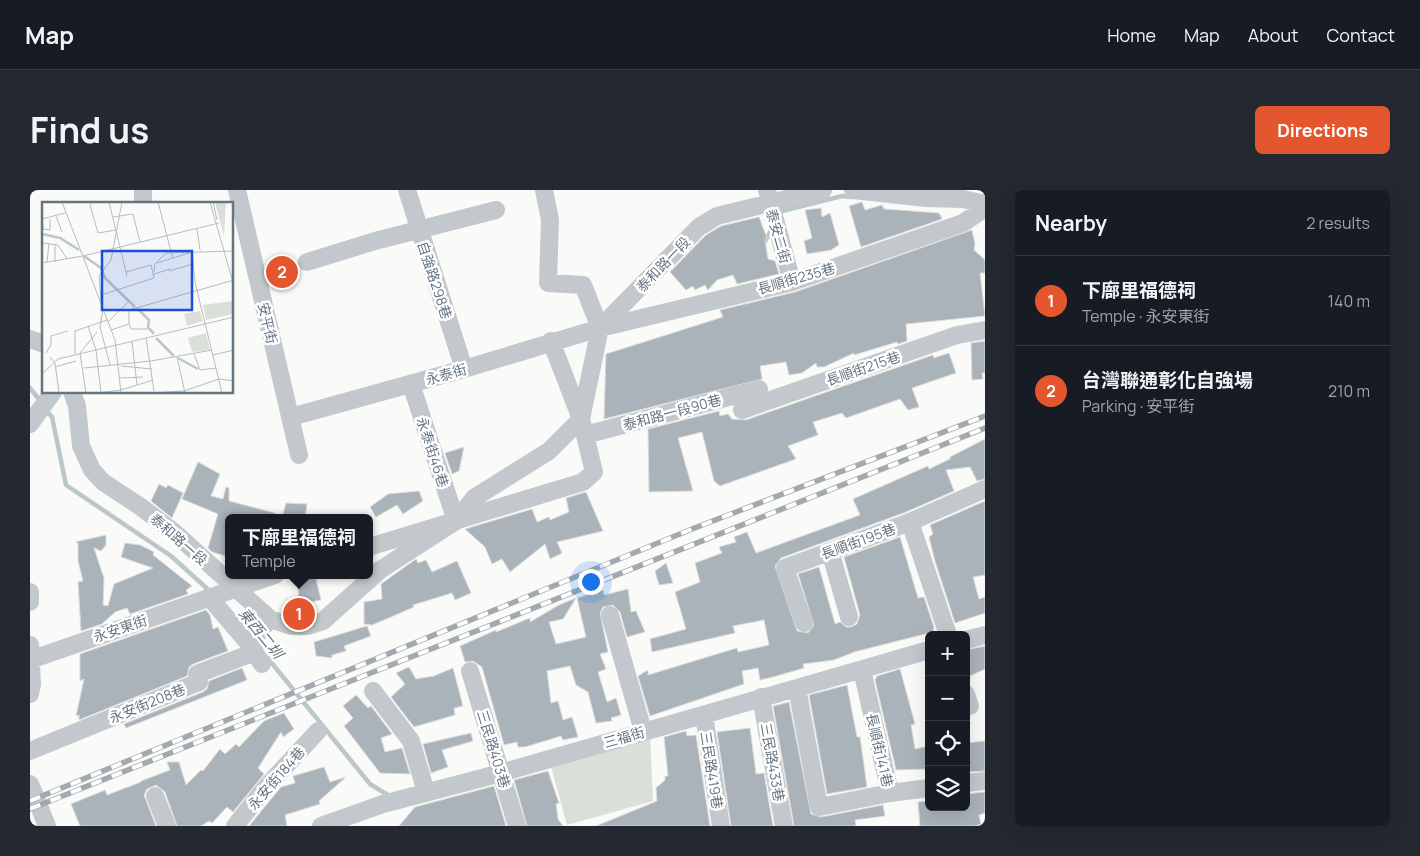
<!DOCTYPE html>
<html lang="en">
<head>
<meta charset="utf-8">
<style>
  body { margin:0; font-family:Manrope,"Noto Sans TC",sans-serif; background:#242831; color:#f1f3f6 }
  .controls { position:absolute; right:15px; bottom:15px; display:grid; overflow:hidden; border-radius:8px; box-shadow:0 5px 20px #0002 }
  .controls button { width:45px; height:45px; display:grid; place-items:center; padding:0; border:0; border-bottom:1px solid #363941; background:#171b24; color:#f1f3f6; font:25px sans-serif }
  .you { position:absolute; left:560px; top:391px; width:18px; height:18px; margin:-12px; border:4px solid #fff; border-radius:50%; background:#1a73e8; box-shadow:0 0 0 8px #1a73e833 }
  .badge { display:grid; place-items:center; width:32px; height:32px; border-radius:50%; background:#e4572e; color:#fff; font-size:16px; font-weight:700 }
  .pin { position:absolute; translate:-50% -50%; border:2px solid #fff; box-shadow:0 1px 5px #0006 }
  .popup { position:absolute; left:195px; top:324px; width:148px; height:65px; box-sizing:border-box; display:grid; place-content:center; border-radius:8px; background:#171b24; filter:drop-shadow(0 1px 4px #0005); font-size:16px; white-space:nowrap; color:#9ea1a6 }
  .popup b { font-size:19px; color:#f1f3f6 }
  .popup::after { content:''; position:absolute; left:50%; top:100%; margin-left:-10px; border:10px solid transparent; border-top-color:#171b24 }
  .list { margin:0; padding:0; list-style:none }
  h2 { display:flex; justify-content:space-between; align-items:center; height:65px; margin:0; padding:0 20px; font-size:21px }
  h2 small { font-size:16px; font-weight:400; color:#9ea1a6 }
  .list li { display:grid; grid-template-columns:32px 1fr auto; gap:15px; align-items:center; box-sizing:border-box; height:90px; padding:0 20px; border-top:1px solid #363941 }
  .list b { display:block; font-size:19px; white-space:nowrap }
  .list p { margin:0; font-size:16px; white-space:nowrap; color:#9ea1a6 }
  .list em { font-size:16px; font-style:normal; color:#9ea1a6 }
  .icon { flex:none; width:28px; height:28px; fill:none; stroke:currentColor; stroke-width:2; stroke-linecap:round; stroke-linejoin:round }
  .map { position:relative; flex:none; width:955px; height:636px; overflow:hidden; border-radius:8px }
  header { display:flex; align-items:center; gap:30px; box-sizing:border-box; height:70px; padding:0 25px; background:#171b24; border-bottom:1px solid #363941 }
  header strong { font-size:24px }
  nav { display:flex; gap:28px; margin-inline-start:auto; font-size:18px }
  .intro { display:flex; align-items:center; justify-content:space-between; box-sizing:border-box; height:120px; padding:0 30px }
  h1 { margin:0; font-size:35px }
  .button { padding:12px 22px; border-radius:8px; background:#e4572e; color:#fff; font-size:18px; font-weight:700 }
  main { display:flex; gap:30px; padding:0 30px }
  aside { flex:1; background:#171b24; border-radius:8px; box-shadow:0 5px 20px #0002 }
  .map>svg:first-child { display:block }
</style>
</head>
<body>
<header>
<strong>Map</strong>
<nav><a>Home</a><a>Map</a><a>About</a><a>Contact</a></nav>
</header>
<div class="intro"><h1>Find us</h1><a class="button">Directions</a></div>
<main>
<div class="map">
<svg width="955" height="636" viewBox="0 0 955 636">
  <rect width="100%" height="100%" fill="#fafaf8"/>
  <path fill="#dadfd7" d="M620,543l3,68 -86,24 -17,-62z"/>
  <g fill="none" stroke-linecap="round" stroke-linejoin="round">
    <path stroke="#bbc7cb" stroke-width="4.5" d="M750,26l2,-5 60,-15 10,1
      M732,56l10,-17
      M0,198l11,14
      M15,219l7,8 14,68 105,71 41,37
      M236,466l104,128 21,13"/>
  </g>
  <path fill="#aab3b9" stroke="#dcdcda" d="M832,12l3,8 17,-5 2,4 55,4 3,6 -81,28 -12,-41z
    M791,18l1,9 8,-4 9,32 -8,5 -24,4 -3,-13 8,-3 -7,-28z
    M729,27l8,21 -2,2 3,19 7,2 4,13 -42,10 -4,-9 -16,5 -9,10 -3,-5 -10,5 -2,-4 -7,4 -16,-18 36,-37 15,-9z
    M942,40l3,14 -1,6 11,10v13h-5l5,43 -79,8 1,17 -9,3 -1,-2 -43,13v-2l-30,14h-7l-1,-4 -14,10 -13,2 -3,-13 -26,4 2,13 -158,40 2,-65 117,-37 -3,-7 75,-18z
    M955,151v32h-3l1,6 -11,1 -1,-37z
    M919,163l7,20 -44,15 7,19 -11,3 -8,-11 -54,19 -4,-5 -29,9 5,13 -30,11 8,13 -76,27 -6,-5 -12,-49 -24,6 15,53 -44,1 -1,-63 71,-18 1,5 8,-2 4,5 14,1 187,-65 1,3z
    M955,249v40l-8,2 -7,-14 -24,3 8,21 -48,21 -125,46 -6,8 22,65 11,2 6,-8 -16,-51 21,-7 16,57 5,-2 6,5h5l6,-3 3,-9 -16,-58 56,-20 18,61 6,-1 10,30 -1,5 -79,20 -20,8 -31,4 1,4 -31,9 -13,3 -2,-12 -16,3 2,13 -94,32 -12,-40 10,-6v5l89,-27 1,4 31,-7 -5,-25 -31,6 2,7 -83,19 -2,-13 36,-10 -11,-37 25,-10 -5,-19 27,-10 -3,-6 17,-5 -2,-5 13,-5 9,21 104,-38 -7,-16 75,-33 1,3 21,-10v-2z
    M434,257l-5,24 -7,3 -7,-21z
    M168,272l22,12 -9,22 12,3 3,-12 3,1v13l46,12 -1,5h-45v39l-17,-5 -4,-4 10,-34 -36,-15z
    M129,294l7,4 2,-3 15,8 -11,25 -21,-17z
    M389,301l4,10 -20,13 -6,-9 -21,12 -6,-10 18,-13z
    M556,302l17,39 -46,11 5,11 -12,6 -5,-15 -35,28 -8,-13 -10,5 -7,-17 -20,-18 67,-20 5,13 12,-5 1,3 19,-8 -3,-14z
    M955,311v74l-12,2 6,22 6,-2v16l-30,10 -20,-62 -6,-24 4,-3 -3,-9z
    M256,313l21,1 -2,14h-23z
    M76,345v10l-5,6 -7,-3 10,30 -1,27 5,1 6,-22 39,-16 -32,-11 4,-14 15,2 14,7 -1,3 39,31 -6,4 2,4 -58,20 -3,-6 -12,4 -13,12 -21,7 -3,-49 5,-1 -5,-20v-18l-3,-1z
    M386,369l2,4 8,-3 6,12 25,-11 14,32 -16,7 -3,-7 -39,12 1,2 -23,10 -19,8 -8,-1v-22l18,-3 -1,-15z
    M636,373l7,20 -14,2 -4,-14z
    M264,385h21l6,25 -18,3 3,12h-14l7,-21z
    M598,399l3,23 5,-1 9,21 -18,5 -7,-25 -7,-7 -10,2 -3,6 8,39 -8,2 6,15 -8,3 9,30 9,-4 5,17 -10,3 1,3 -16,2 -8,-31 -12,-7 -6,-19 -23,5 4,32 7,-2 5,19 9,-3 6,20 -15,3 -2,-4 -36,11h-7l-1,-5 -13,3 -22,-78 -9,-6 -8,1 -5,-16 36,-16v2l34,-14v4l29,-17 17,-7 -13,21 -14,3 7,22 30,-7 -9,-39 26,-8 1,5z
    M176,420l4,5 3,14 5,-2 10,24 -35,13 -4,3 -2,9 -108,44v-5l-3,1 8,-37 -4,2v-27z
    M337,436l4,10 -27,10 2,5 -14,4v3l-16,-2 -2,-14z
    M955,456v23l-15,7 -4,-13v-13z
    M379,477l7,12 18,-3 19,-8 10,38 -9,2 1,7 -41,12 -23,-30 14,-13 -9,-11z
    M212,478l5,12 -121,48 -2,-4 79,-32 4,-3 2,-8z
    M870,479l15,55 -4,1 4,24 14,-3v23l-33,1 -21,-90 2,-4z
    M817,495l10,52h3l7,50 -40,7 -18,-99z
    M326,505l12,13 3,-2 21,28 -11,4 4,14 17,-4 8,26 -30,-1 -36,-47 9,-8 -10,-12z
    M759,512l22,112 10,3 62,-12 2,11 -30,4 1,6h-62l-21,-120z
    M254,523l10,16 -11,8 -2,-5 -23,36 6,6 -31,38 -6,-5 -15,16 -3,-2 -8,5h-24l-12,-34 -9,-7 -9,4 -3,6 12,31h-76l-9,-22 34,-14 2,5 34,-13v-1l29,-11 -3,-8h12l7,23 15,-15 2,1 17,-22 5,5 11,-10 3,3 25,-26z
    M720,538l6,46 8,-1 9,53h-42l-14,-94z
    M656,541l1,5 9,-1 14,91h-114l61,-25 -1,-13 9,-8v-4h3l-4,-39z
    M441,543l2,8 -31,9 6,17 -17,6 -8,-29z
    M955,551v30l-19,1v-29z
    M294,577l6,15 16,-5 -27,24 1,3 -35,11 2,11h-38l32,-39 14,-4 -2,-7z
    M518,581l11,32 -3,1 2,15 5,7h-36l-13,-46z
    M464,596l12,40h-107l16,-19z
    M955,602v21l-6,2 2,9 -5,2h-56l-2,-24 11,-1v6h37v-13z"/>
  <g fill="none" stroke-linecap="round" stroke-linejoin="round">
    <path stroke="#c3c8cc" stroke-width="18" d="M207,0l62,265
      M377,0l57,179
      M514,0l6,30 -2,63 35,2 17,43
      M737,0l25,92
      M823,0l73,8 37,1 22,5
      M113,14v-14
      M277,72l68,-21 121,-31
      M0,149l14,5
      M381,194l45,137
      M42,202l5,14 4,40 11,24 11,12 38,25 34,26 95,86 21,7h17l15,-5 57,-51 76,-49 18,-23 75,-47 32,-32 19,-91 99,-101 18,-11 106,-26
      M712,220l215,-75 28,-5
      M261,227l173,-48 136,-41 192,-46 171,-59 22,-15
      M0,234l23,-32
      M555,245l174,-46
      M880,332l38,113
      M339,357l214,-65 11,-10 -13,-53 -30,-78
      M800,361l19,66
      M0,402v10
      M179,407l40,47 13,20
      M580,425l33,116
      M774,433l-19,-55 125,-46 75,-33
      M936,450l19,-5
      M219,454l21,-25
      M0,455l2,39 -2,10
      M0,470l245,-85
      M832,480l28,123 39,-5
      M440,481l47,155
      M767,498l22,119 71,-14
      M343,501l38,50 15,51
      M936,504l4,12
      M731,507l23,129
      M674,525l17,111
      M0,561l169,-69 -2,-8 58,-22
      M936,593l19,-2
      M0,594l17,42
      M125,606l12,30
      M205,636l31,-39 52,-56
      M291,636l62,-22 118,-31 428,-123"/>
    <g stroke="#a2aab0" stroke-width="5.5">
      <path id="rail" d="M0,611l662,-272 293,-113
        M0,619l955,-381"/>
    </g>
    <use href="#rail" stroke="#fff" stroke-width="4" stroke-dasharray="11" stroke-linecap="butt"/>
  </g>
  <g text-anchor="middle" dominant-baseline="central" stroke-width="5" stroke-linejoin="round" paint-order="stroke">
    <g font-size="14" fill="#657683" stroke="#fff">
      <text transform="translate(749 46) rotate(74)">泰安二街</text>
      <text transform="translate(633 74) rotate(-46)">泰和路一段</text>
      <text transform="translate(766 88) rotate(-16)">長順街235巷</text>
      <text transform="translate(405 90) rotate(72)">自強路298巷</text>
      <text transform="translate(238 133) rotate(77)">安平街</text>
      <text transform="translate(833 178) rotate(-19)">長順街215巷</text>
      <text transform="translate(416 184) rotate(-16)">永泰街</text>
      <text transform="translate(642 222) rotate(-15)">泰和路一段90巷</text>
      <text transform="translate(403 262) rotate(72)">永泰街46巷</text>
      <text transform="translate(149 349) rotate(41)">泰和路一段</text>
      <text transform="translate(828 351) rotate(-20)">長順街195巷</text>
      <text transform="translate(90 438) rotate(-19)">永安東街</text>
      <text transform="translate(117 513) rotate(-22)">永安街208巷</text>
      <text transform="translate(594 547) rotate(-16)">三福街</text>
      <text transform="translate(464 559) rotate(73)">三民路403巷</text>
      <text transform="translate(850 560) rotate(77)">長順街141巷</text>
      <text transform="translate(743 572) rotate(80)">三民路433巷</text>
      <text transform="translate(682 580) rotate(81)">三民路419巷</text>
      <text transform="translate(246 588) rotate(-49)">永安街184巷</text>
    </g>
    <g font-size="15" font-style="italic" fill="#60757c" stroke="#fff">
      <text transform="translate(231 443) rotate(51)">東西二圳</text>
    </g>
  </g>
  <g transform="translate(12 12)">
    <rect width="191" height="191" fill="#fafaf8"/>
    <path d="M173,0h11l-2,34zM191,99v13l-27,6 -3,-15zM158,109l3,10 -16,5 -3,-12zM164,131l4,17 -18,2 -4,-14z" fill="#dadfd7"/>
    <path fill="none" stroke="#bbc7cb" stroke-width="2.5" d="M0,32l18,4 19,12M42,54l17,12 4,10 30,29M96,107l11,11 -1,7 6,7M114,136l18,18M136,156l20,11"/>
    <path fill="none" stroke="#b5bdc2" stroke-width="1" d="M20,0l53,138 6,53M50,0l-2,3 8,28 18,-3M67,0l18,74M116,0l15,57M168,0l24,84M171,0l4,18M14,14l6,16M71,15l20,-3 7,28M0,17l23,-6M1,22v5l7,1v-11M155,27l3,21M0,41l16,2 9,14M150,50l3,30 27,111M5,60l2,-19M13,60v-18M0,61l41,-7 136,-33M115,61l35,-11M127,69l24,-7M84,70l25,-7M112,70l1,-8 11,-11 68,-2M112,72l16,-5M59,93l53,-17 -3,-13M59,99l-2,-25 12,-16 11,-58M61,107l-3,18 10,38M66,120l21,-21M87,122l2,5h17M46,124l8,24 5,43M69,128l18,-6v-14l105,-30M104,136l8,53M90,139l5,44M4,151l5,-8v-9l17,-5M33,152v-23l32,-11M152,152l6,16 16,-2M171,153l21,-5M8,155l5,6 4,30M135,155l8,36M79,164l31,3M13,165l21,-6M42,166l67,-7 61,-11M0,172l16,-15 176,-42M78,176l23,-1M44,191l-6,-40 17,-21M55,191l24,-3 32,-10M108,191l34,-2 35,-12 15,2"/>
    <path fill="#1d4ed8" fill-opacity="0.15" stroke="#1d4ed8" stroke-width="2.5" d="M60,49h90v59h-90z"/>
    <rect width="191" height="191" fill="none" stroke="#657683" stroke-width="2.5"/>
  </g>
</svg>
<div class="controls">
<button>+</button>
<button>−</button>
<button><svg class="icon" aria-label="locate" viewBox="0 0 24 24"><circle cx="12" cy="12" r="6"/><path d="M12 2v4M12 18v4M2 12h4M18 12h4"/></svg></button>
<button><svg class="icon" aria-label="layers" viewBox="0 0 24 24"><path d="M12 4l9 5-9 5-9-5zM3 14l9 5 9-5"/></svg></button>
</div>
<div class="you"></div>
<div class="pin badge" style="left:269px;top:424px">1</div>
<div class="popup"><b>下廍里福德祠</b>Temple</div>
<div class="pin badge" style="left:252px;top:82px">2</div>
</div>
<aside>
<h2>Nearby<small>2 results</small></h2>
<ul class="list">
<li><span class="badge">1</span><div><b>下廍里福德祠</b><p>Temple · 永安東街</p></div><em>140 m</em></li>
<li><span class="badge">2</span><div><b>台灣聯通彰化自強場</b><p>Parking · 安平街</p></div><em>210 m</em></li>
</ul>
</aside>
</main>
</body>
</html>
